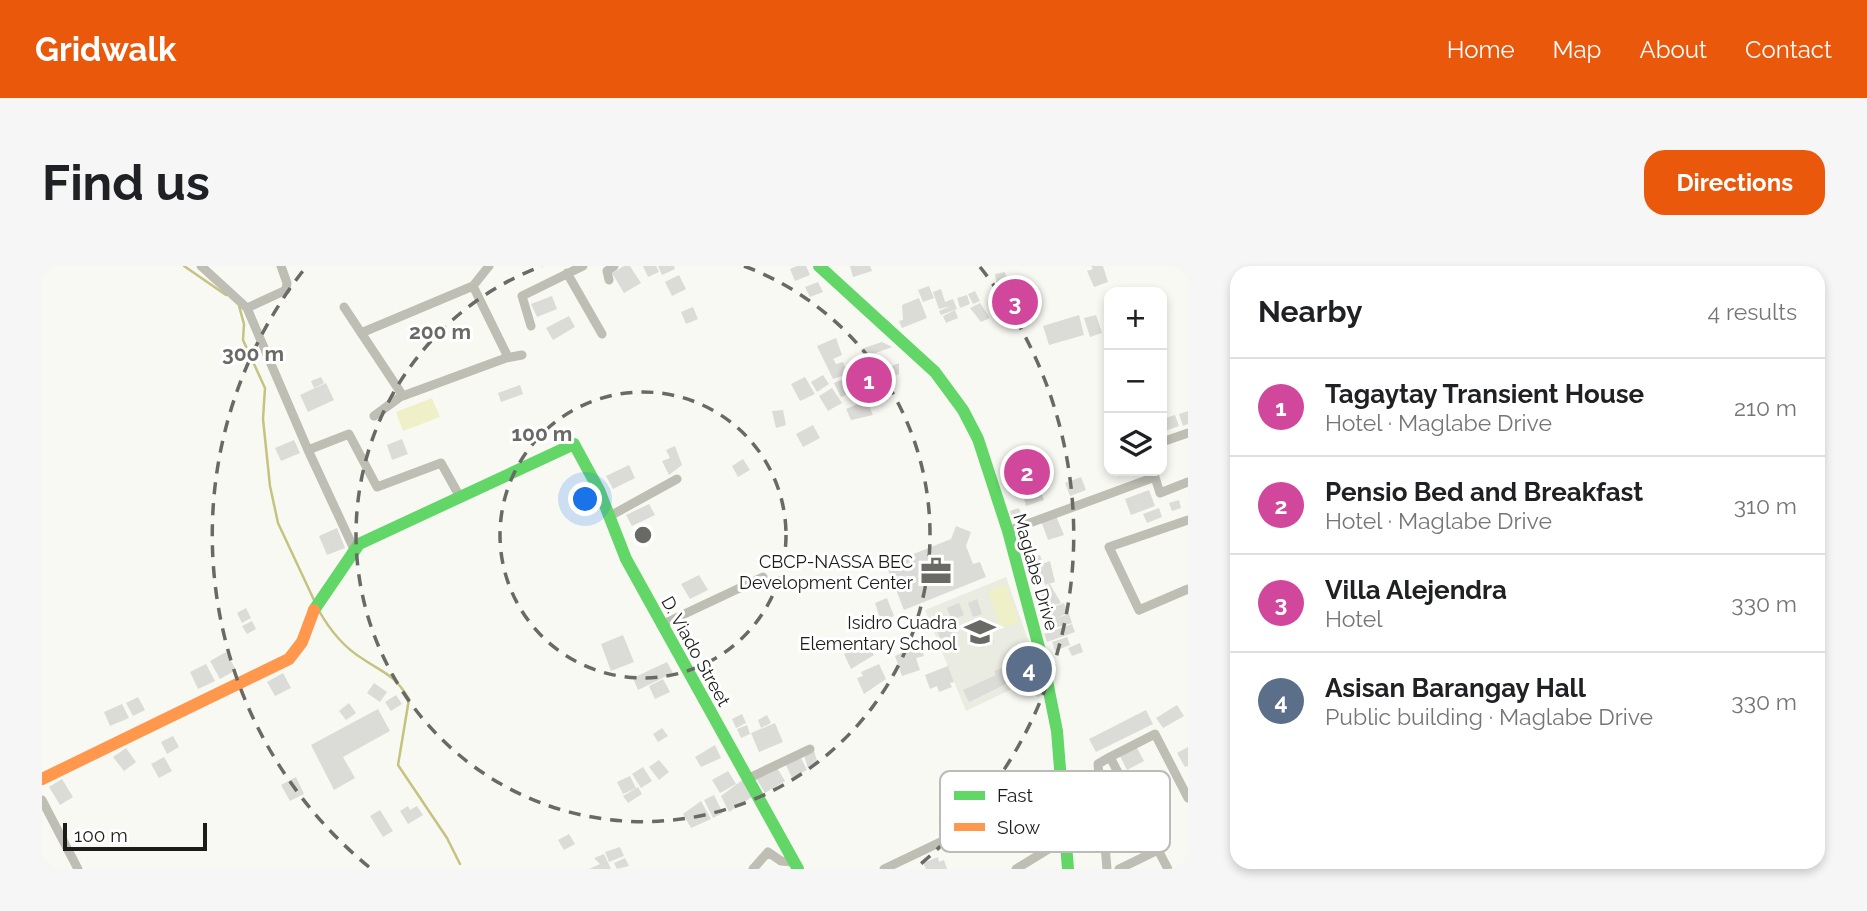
<!DOCTYPE html>
<html lang="en">
<head>
<meta charset="utf-8">
<style>
  body { margin:0; font-family:Raleway,sans-serif; background:#f6f6f6; color:#202124 }
  .controls { position:absolute; right:21px; top:21px; display:grid; overflow:hidden; border-radius:14px; box-shadow:0 4px 10px #0003 }
  .controls button { width:63px; height:63px; display:grid; place-items:center; padding:0; border:0; border-bottom:2px solid #e0e0e0; background:#fff; color:#202124; font:35px sans-serif }
  .scale { position:absolute; left:21px; bottom:18px; width:144px; box-sizing:border-box; padding-left:7px; border:4px solid #1c1c19; border-top:0; font-size:19px; line-height:24px; white-space:nowrap; color:#1c1c19; -webkit-text-stroke:5px #fff; paint-order:stroke }
  .you { position:absolute; left:544px; top:234px; width:24px; height:24px; margin:-18px; border:5px solid #fff; border-radius:50%; background:#1a73e8; box-shadow:0 0 0 10px #1a73e833 }
  .badge { display:grid; place-items:center; width:46px; height:46px; border-radius:50%; background:#ea580c; color:#fff; font-size:23px; font-weight:700 }
  .pin { position:absolute; translate:-50% -50%; border:4px solid #fff; box-shadow:0 2px 7px #0006 }
  .list { margin:0; padding:0; list-style:none }
  h2 { display:flex; justify-content:space-between; align-items:center; height:91px; margin:0; padding:0 28px; font-size:30px }
  h2 small { font-size:23px; font-weight:400; color:#757577 }
  .list li { display:grid; grid-template-columns:46px 1fr auto; gap:21px; align-items:center; box-sizing:border-box; height:98px; padding:0 28px; border-top:2px solid #e0e0e0 }
  .list b { display:block; font-size:26px; white-space:nowrap }
  .list p { margin:0; font-size:23px; white-space:nowrap; color:#757577 }
  .list em { font-size:23px; font-style:normal; color:#757577 }
  .icon { flex:none; width:38px; height:38px; fill:none; stroke:currentColor; stroke-width:2; stroke-linecap:round; stroke-linejoin:round }
  .map { position:relative; flex:none; width:1146px; height:603px; overflow:hidden; border-radius:21px }
  header { display:flex; align-items:center; gap:42px; box-sizing:border-box; height:98px; padding:0 35px; background:#ea580c; color:#fff }
  header strong { font-size:33px }
  nav { display:flex; gap:38px; margin-inline-start:auto; font-size:24px }
  .intro { display:flex; align-items:center; justify-content:space-between; box-sizing:border-box; height:168px; padding:0 42px }
  h1 { margin:0; font-size:49px }
  .button { padding:18px 32px; border-radius:21px; background:#ea580c; color:#fff; font-size:24px; font-weight:700 }
  main { display:flex; gap:42px; padding:0 42px }
  aside { flex:1; background:#fff; border-radius:21px; box-shadow:0 4px 10px #0003 }
  .map>svg:first-child { display:block }
</style>
</head>
<body>
<header>
<strong>Gridwalk</strong>
<nav><a>Home</a><a>Map</a><a>About</a><a>Contact</a></nav>
</header>
<div class="intro"><h1>Find us</h1><a class="button">Directions</a></div>
<main>
<div class="map">
<svg width="1146" height="603" viewBox="0 0 1146 603">
  <rect width="100%" height="100%" fill="#f9f9f4"/>
  <path fill="#eaebe1" d="M964,311l27,77 -20,9 9,21 -56,27 -41,-101z"/>
  <path fill="#efefc8" d="M390,132l8,19 -37,14 -7,-19z
    M964,318l13,38 -18,6 -13,-37z"/>
  <g fill="none" stroke-linecap="round" stroke-linejoin="round">
    <path stroke="#c4c380" stroke-width="2.5" d="M142,0l42,29
      M197,40l5,18 -1,16 22,48 -2,31 7,67 8,37 36,77
      M276,343c11,20 25,38 45,50 22,15 31,15 46,40l-11,66 49,73 13,26"/>
  </g>
  <path fill="#dbdbd7" d="M582,0h6l11,17 -17,10 -12,-20z
    M601,0h13l3,6 -11,5z
    M616,0h16l1,3 -13,6z
    M755,0h9l4,9 -15,6 -5,-12z
    M808,0h20l2,5 -19,6z
    M1049,0h12l5,16 -14,5 -7,-16 6,-2z
    M963,6l3,12 -11,3 -2,-13z
    M637,9l7,14 -14,7 -7,-14z
    M776,16l5,10 -13,5 -5,-10z
    M887,20l5,12 -11,4 -5,-12z
    M967,20l2,10h5l3,14 -11,3 -7,-26z
    M899,23l4,13 8,-3 4,10 -16,6 -2,-4 12,-5 -12,3 -6,-17z
    M933,25l5,10 -7,3 -5,-10z
    M925,29l3,9 -10,4 -3,-10z
    M510,30l5,13 -20,8 -6,-13z
    M877,32l8,20 -25,10 -3,-7 4,-1 -1,-15z
    M938,37l10,15 -9,4 -11,-14z
    M651,41l5,12 -12,5 -5,-12z
    M913,44l3,8 -12,5 -3,-7z
    M1037,49l5,20 -35,10 -6,-19z
    M1054,49l6,18 -12,4 -6,-19z
    M527,50l6,11 -22,13 -7,-12z
    M794,72l6,17 -9,4 3,5 7,-2 5,12 -15,5 -16,-33z
    M840,76l10,5 -27,10 -4,-8z
    M857,97v11l-17,7 -4,-9z
    M832,106l5,11 -15,6 -4,-10z
    M812,108l7,15 -20,8 -7,-14z
    M781,109l6,9 -12,8 -6,-10z
    M279,111l3,6 -10,5 -3,-7z
    M763,111l10,17 -15,7 -9,-17z
    M284,117l8,17 -26,12 -8,-17z
    M478,119l3,9 -22,8 -3,-9z
    M790,122l10,15 -14,8 -9,-15z
    M825,134l6,15 -22,5 -5,-11z
    M741,144l3,15 -10,3 -4,-17z
    M1146,145v13l-5,2 -4,-12z
    M1133,149l4,11 -14,5 -3,-12z
    M771,159l7,13 -17,9 -7,-13z
    M360,173l6,15 -16,6 -5,-15z
    M252,174l6,13 -19,8 -6,-13z
    M633,180l7,19 -13,10 -7,-14 8,-3 -4,-8z
    M701,193l7,11 -12,7 -6,-11z
    M996,197l3,11 -25,6 -2,-11z
    M587,199l6,13 -22,11 -7,-13z
    M1039,211l5,13 -16,6 -5,-13z
    M998,223l4,11 -18,6 -3,-11z
    M1107,224l6,16 -24,9 -6,-16z
    M1137,234l2,8 -9,3 -3,-8z
    M607,238l6,11 -23,11 -6,-11z
    M977,242l3,9 -9,3 -3,-9z
    M1117,242l3,9 -15,6 -4,-9z
    M1014,250l8,19 -16,5 -7,-19z
    M914,260l15,6 -5,14 7,18 7,-2 6,15 -82,33 -18,-45 65,-26z
    M295,262l8,20 -18,7 -8,-19z
    M998,289l2,6 -12,5 -2,-6z
    M1008,295l5,21 -10,3 -2,-6 -5,2 -4,-14z
    M657,309l9,15 -18,9 -9,-15z
    M1008,318l11,19 -13,4 -10,-18z
    M845,332l7,18 -13,5 -6,-18z
    M1000,332l4,10 -7,3 -4,-10z
    M935,333l5,15 -9,3 -5,-14z
    M917,337l5,12 -12,5 -5,-12z
    M1022,337l4,10 -11,5 12,-4 3,9 -27,8 -3,-8 9,-3 -4,-11z
    M204,342l5,10 -9,5 -5,-10z
    M1004,343l3,9 -7,3 -4,-9z
    M905,354l9,22 -13,5 -8,-23z
    M210,355l4,8 -9,5 -5,-8z
    M1030,358l3,8 -28,10 -3,-8z
    M945,360l7,17 -13,5 -6,-17z
    M581,369l11,27 -23,9 -10,-27z
    M1025,371l3,8 -15,6 -3,-9z
    M824,374l8,15 -23,14 -7,-15 6,-3 -2,-3z
    M1038,377l3,9 -11,4 -4,-8z
    M878,378l4,12 -8,2 4,12 -18,6 -7,-20z
    M184,386l10,18 -16,9 -10,-18z
    M991,391l7,17 -16,7 -2,-5 -53,26 -6,-12 33,-15 -2,-4z
    M625,396l6,11 -35,17 -5,-12z
    M164,398l9,17 -17,8 -8,-17z
    M837,398l7,15 -22,15 -7,-16 6,-2 -2,-4z
    M906,400l6,16 -4,1 2,4 -13,5 -2,-6 -7,3 -5,-14z
    M241,407l8,15 -16,8 -8,-14z
    M621,413l7,13 -15,7 -6,-13z
    M1001,413l4,15 -10,3 -4,-15z
    M332,417l13,9 -7,10 -13,-9z
    M354,429l6,9 -11,7 -6,-9z
    M96,431l7,13 -12,6 -7,-13z
    M307,437l7,10 -10,7 -7,-9z
    M80,438l7,14 -19,8 -6,-14z
    M1135,439l7,11 -21,12 -7,-10z
    M336,443l12,22 -47,26 12,21 -21,12 -23,-45z
    M1104,444l7,14 -57,28 -7,-13z
    M700,448l4,9 -10,5 -4,-9z
    M725,449l4,8 -10,5 -3,-8z
    M733,457l8,19 -24,10 -8,-19z
    M705,459l3,9 -9,4 -4,-9z
    M620,462l6,8 -10,6 -5,-8z
    M131,470l6,11 -12,7 -6,-12z
    M673,479l6,13 -20,9 -6,-10z
    M1094,480l8,15 -17,9 -8,-16z
    M1146,481v19l-3,1 -8,-14z
    M84,482l10,14 -12,9 -11,-14z
    M772,485l4,13 -10,4 -4,-13z
    M757,488l8,16 -15,8 -8,-17z
    M122,491l8,14 -13,7 -8,-14z
    M617,494l10,12 -10,8 -10,-13z
    M734,500l9,15 -20,12 -9,-15z
    M601,501l9,14 -11,7 -9,-14z
    M686,505l8,13 -16,9 -8,-13z
    M588,510l6,12 -13,6 -6,-12z
    M254,511l8,17 -14,7 -9,-16z
    M703,512l10,17 -26,17 -8,-16z
    M20,513l11,18 -13,8 -11,-18z
    M596,521l4,7 -14,9 -5,-7z
    M672,529l9,18 -10,5 -9,-18z
    M659,535l10,18 -20,9 -8,-14z
    M366,540l2,4 7,-4 6,9 -15,9 -8,-13z
    M338,544l13,21 -10,6 -13,-21z
    M1096,559l10,18 -19,10 -9,-19z
    M527,568l6,10 -11,6 -6,-10z
    M578,581l4,9 -15,6 -4,-10z
    M562,588l7,15h-22l11,-5 -6,-6z
    M896,591l1,5 5,-2 3,9h-21l-3,-6z
    M583,592l4,8 -12,3 -3,-6z"/>
  <g fill="none" stroke-linecap="round" stroke-linejoin="round">
    <path stroke="#bebeb4" stroke-width="9" d="M159,0l46,42 39,-18 1,-7 -6,-17
      M525,7l35,61
      M567,14l-2,-9 7,-5
      M431,20l35,71
      M302,41l59,89
      M205,42l61,142 41,-16 28,53 64,-24 19,34
      M489,60l-9,-30 61,-30
      M319,67l112,-47 16,-20
      M332,150l26,-19 106,-39 16,-3
      M1120,176l26,-9
      M266,184l46,99
      M1111,205l7,22 28,-11
      M568,250l67,-37
      M1146,254l-79,27 30,63 49,-21
      M966,265l147,-54
      M619,359l102,-48
      M705,513l63,-30
      M0,534l36,69
      M1116,584l10,19
      M711,603l15,-17 13,9 12,1
      M842,603l178,-85
      M974,603l49,-30
      M1065,603l-9,-105 12,-7
      M1077,603l39,-19 -48,-93 45,-23 33,64"/>
    <path stroke="#63d668" stroke-width="12" d="M777,0l116,106 28,38 15,29 30,92 36,135 13,65 11,138
      M272,344l45,-66 215,-100 25,46 27,69 172,310"/>
    <path stroke="#ff974d" stroke-width="12" d="M0,513l247,-120 13,-17 12,-32"/>
  </g>
  <g fill="none" stroke="#696966" stroke-width="3.5" stroke-dasharray="12 9">
    <circle cx="601" cy="269" r="143"/>
    <path d="M702 0A287 287 0 1 1 500 0"/>
    <path d="M327 601A430 430 0 0 1 264 1M938 1A430 430 0 0 1 875 601"/>
  </g>
  <defs>
    <g id="office-bare" transform="scale(2.415)"><path d="M-6-3h4V-5.5h4V-3h4V5H-6ZM-1-4.5V-3h2v-1.5ZM-6 0V1H6V0Z" fill="#696966" stroke="#fff" stroke-width="2.5" paint-order="stroke"/></g>
    <g id="school-bare" transform="scale(2.415)"><path d="M0-5L7-2L0 1L-7-2ZM-4 1L0 2.5L4 1V4Q0 6-4 4Z" fill="#696966" stroke="#fff" stroke-width="2.5" paint-order="stroke"/></g>
  </defs>
  <g fill-rule="evenodd">
    <use href="#office-bare" x="894" y="305"/>
    <use href="#school-bare" x="938" y="366"/>
  </g>
  <g text-anchor="middle" dominant-baseline="central" stroke-width="6" stroke-linejoin="round" paint-order="stroke">
    <g font-size="18" fill="#1c1c19" stroke="#fff" text-anchor="end">
      <text x="871" y="295">CBCP-NASSA BEC<tspan x="871" dy="21">Development Center</tspan></text>
      <text x="915" y="356">Isidro Cuadra<tspan x="915" dy="21">Elementary School</tspan></text>
    </g>
    <g font-size="18" fill="#1c1c19" stroke="#fff">
      <text transform="translate(994 306) rotate(74)">Maglabe Drive</text>
      <text transform="translate(654 385) rotate(61)">D. Viado Street</text>
    </g>
  </g>
  <rect x="898" y="505" width="230" height="81" rx="10" fill="#fff" stroke="#bbbbba" stroke-width="2"/>
  <rect x="912" y="525" width="31" height="9" fill="#63d668"/>
  <rect x="912" y="557" width="31" height="8" fill="#ff974d"/>
  <g font-size="19" fill="#1c1c19">
    <text x="955" y="536">Fast</text>
    <text x="955" y="568">Slow</text>
  </g>
  <circle cx="601" cy="269" r="10" fill="#696966" stroke="#fff" stroke-width="3.5"/>
  <g font-size="21" text-anchor="middle" font-weight="bold" fill="#696966" stroke="#fff" stroke-width="6" stroke-linejoin="round" paint-order="stroke">
    <text x="398" y="73">200 m</text>
    <text x="211" y="95">300 m</text>
    <text x="500" y="175">100 m</text>
  </g>
</svg>
<div class="controls">
<button>+</button>
<button>−</button>
<button><svg class="icon" aria-label="layers" viewBox="0 0 24 24"><path d="M12 4l9 5-9 5-9-5zM3 14l9 5 9-5"/></svg></button>
</div>
<div class="scale">100 m</div>
<div class="you"></div>
<div class="pin badge" style="left:827px;top:114px;background:#d1479c">1</div>
<div class="pin badge" style="left:985px;top:206px;background:#d1479c">2</div>
<div class="pin badge" style="left:973px;top:36px;background:#d1479c">3</div>
<div class="pin badge" style="left:987px;top:403px;background:#5c6f8a">4</div>
</div>
<aside>
<h2>Nearby<small>4 results</small></h2>
<ul class="list">
<li><span class="badge" style="background:#d1479c">1</span><div><b>Tagaytay Transient House</b><p>Hotel · Maglabe Drive</p></div><em>210 m</em></li>
<li><span class="badge" style="background:#d1479c">2</span><div><b>Pensio Bed and Breakfast</b><p>Hotel · Maglabe Drive</p></div><em>310 m</em></li>
<li><span class="badge" style="background:#d1479c">3</span><div><b>Villa Alejendra</b><p>Hotel</p></div><em>330 m</em></li>
<li><span class="badge" style="background:#5c6f8a">4</span><div><b>Asisan Barangay Hall</b><p>Public building · Maglabe Drive</p></div><em>330 m</em></li>
</ul>
</aside>
</main>
</body>
</html>
